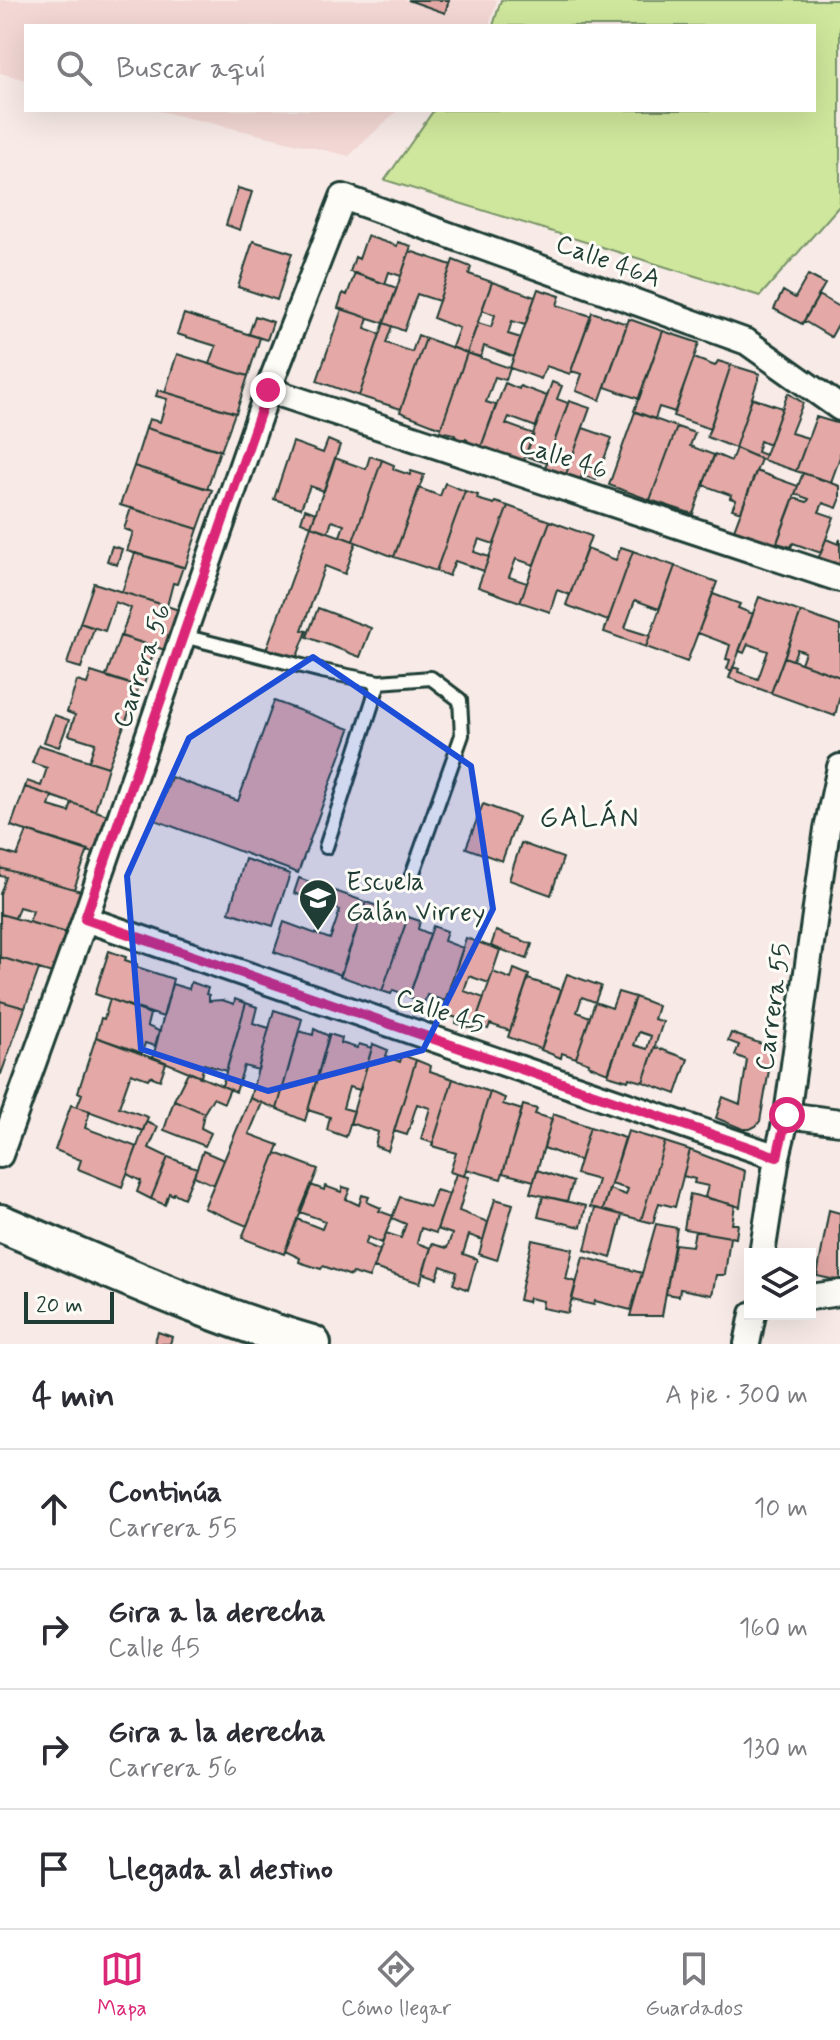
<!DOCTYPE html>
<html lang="es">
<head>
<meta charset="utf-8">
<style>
  body { margin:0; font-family:Mynerve,sans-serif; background:#f2f2f3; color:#2b2b33 }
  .controls { position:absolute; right:24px; bottom:24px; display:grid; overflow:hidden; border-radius:0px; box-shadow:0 8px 32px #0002 }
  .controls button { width:72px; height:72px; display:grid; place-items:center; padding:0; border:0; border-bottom:2px solid #e1e1e2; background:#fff; color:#2b2b33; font:40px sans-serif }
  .scale { position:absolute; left:24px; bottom:20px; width:90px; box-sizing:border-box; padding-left:8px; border:4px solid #1f3d34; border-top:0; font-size:22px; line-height:28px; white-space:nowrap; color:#1f3d34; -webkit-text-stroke:6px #fdfcf7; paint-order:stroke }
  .stop { position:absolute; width:24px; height:24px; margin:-18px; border:6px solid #db2777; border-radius:50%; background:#fff }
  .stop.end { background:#db2777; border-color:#fff; box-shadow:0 2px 8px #0008 }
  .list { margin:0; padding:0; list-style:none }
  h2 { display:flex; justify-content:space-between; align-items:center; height:104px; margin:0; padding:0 32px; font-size:34px }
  h2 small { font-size:26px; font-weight:400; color:#7c7c81 }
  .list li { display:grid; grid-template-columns:52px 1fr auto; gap:24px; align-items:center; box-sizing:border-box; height:120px; padding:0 32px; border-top:2px solid #e1e1e2 }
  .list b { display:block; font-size:30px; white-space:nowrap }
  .list p { margin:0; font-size:26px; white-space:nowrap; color:#7c7c81 }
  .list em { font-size:26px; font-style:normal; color:#7c7c81 }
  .icon { flex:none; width:44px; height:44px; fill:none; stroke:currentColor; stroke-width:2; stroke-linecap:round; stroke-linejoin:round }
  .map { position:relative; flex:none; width:840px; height:1344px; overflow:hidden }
  .search { position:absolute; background:#fff; box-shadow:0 8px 32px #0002; left:24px; right:24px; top:24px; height:88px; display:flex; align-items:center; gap:20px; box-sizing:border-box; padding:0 28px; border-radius:0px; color:#7c7c81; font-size:30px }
  .sheet { height:584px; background:#fff }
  nav { display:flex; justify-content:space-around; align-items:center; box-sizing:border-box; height:112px; border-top:2px solid #e1e1e2; background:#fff; font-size:22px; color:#7c7c81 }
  nav a { display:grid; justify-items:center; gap:4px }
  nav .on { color:#db2777 }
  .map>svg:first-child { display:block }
</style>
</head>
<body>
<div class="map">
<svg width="840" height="1344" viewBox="0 0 840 1344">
  <rect width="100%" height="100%" fill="#f8ebe7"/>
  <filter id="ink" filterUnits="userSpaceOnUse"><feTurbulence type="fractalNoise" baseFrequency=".0125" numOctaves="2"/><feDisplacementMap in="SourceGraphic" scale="16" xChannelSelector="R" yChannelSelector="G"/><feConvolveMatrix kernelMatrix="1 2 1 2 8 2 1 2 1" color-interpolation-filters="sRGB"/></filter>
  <g filter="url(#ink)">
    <path fill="#f2d7d4" d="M0,0h497l-8,26h-463v54l-26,-7z
      M155,110h243l-49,46z"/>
    <path fill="#cfe79c" stroke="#779268" stroke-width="2" d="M501,0h339v205l-80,91 -375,-116 49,-70h380v-84h-321z"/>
    <path fill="#e4a9a6" stroke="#1f3d34" stroke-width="2" fill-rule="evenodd" d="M408,0h41l-4,13z
      M238,188l14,4 -12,38 -14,-5z
      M367,236l30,10 1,-4 13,4 -10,30 -12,-4 -4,12 -35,-12 5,-15 4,2z
      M253,241l39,12 -15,47 -39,-13z
      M410,251l41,14 -12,36 -22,-7 -13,37 -20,-8z
      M453,260l18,7 -2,7 23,8 -25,71 -15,-6 7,-19 -26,-10z
      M355,273l42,15 -13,35 -46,-15 5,-15 4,2z
      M808,275l17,9 -23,40 -28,-15 9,-18 12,7z
      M492,282l43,15 -10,28 -13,-4 -4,13 13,4 -7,19 -30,-11 -3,11 -14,-4 11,-30 13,4 4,-12 -13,-5z
      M538,289l22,7 -3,9 34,11 -21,58 -24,-8 -5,13 -31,-11z
      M819,295l21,12v14l-9,16 -27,-16z
      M342,309l26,9 -3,10 15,6 -21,62 -42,-15z
      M592,312l35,12 -27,76 -24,-9 6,-17 -11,-3z
      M184,314l76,24 -12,38 -38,-12 6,-18 -39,-12z
      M255,316l18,6 -6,18 -18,-6z
      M629,319l34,12 -24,68 -34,-12z
      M384,323l8,3 -6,17 26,9 6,-17 8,3 -25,71 -42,-13z
      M663,331l36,12 -24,69 -16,-5 -4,12 -21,-8z
      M426,338l41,15 -26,75 -41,-16z
      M467,353l43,15 -4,12 -11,-3 -9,25 10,3 -15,42 -12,-5 -3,-3h-8l-4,-5 -14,-3z
      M177,354l71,22 -12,37 -71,-21z
      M694,358l21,8 3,-5 13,4 -21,64 -37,-13z
      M731,365l29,9 -25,74 -28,-11z
      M552,382l10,4 -5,13 11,4 -21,60 -22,-7z
      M505,383l14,6 1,-3 27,10 -11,31 -27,-10 -3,7 28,10 -11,28 -42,-15z
      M158,390l77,23 -14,38 -75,-23 3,-9 11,3 7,-23 -11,-3z
      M788,393l15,10 -12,30 17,5 -12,33 -33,-11z
      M752,398l30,10 -13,37 -9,-4 -3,11 8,3 -2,5 -28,-12z
      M569,401l21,7 -25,69 -21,-7z
      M635,412l42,15 -27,73 -41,-15z
      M816,417l24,7v33l-9,25 -35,-11z
      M677,427l18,6 -5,13 24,9 -21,59 -43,-14z
      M146,428l74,22 -13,39 -73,-23z
      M583,428l29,10 -16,42 -14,-5 -3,8 -14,-6z
      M328,440l12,5 -16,46 -14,-5 -9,22 -27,-9 19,-57 30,11z
      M736,448l25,11 -20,53 -9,-3 4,-9 -6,-2 1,-3 -28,-10 12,-31 16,7z
      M370,456l12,4 -29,81 -13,-5 4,-11 -12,-4 -4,11 -17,-6 24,-68 31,11z
      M382,460l12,5 -1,4 17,6 1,-4 13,4 -30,82 -41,-16z
      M134,466l78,24 -14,39 -78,-24z
      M756,471l42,15 -25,67 -42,-15z
      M803,473l37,13v14l-3,8 -14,-5 -4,9 15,5 -13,36 -28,-10 -2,4 -14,-4 17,-45 13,4 2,-3 -14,-5z
      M445,483l20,8 -29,80 -42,-14 25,-69 21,8z
      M465,491l13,4 -1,4 17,5 1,-2 13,4 -14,38 -15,-5 -5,13 15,5 -5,14 -29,-10 -6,15 -13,-5z
      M508,506l42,15 -16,44 -18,-6 -7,18 18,6 -7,19 -42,-15z
      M131,508l67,21 -13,39 -58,-17 6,-19 -9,-3z
      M305,509l11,4 -5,13 -10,-4z
      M550,521l41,15 -21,59 -13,-5 -7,22 -30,-10z
      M311,526l45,16 -11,32 -20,-8 -23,64 5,1 -11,28 -30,-9z
      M826,539l12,5 2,-5v31l-23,-8z
      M112,546l10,3 -5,16 -10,-4z
      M621,547l12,4 -25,70 -42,-16 21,-56 29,11z
      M633,551l42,15 -16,43 -24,-9 -10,28 25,8 -4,11 -42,-15z
      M135,553l48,14 -6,17 -4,-1 -6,23 -45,-14z
      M675,566l42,16 -30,80 -41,-15z
      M94,583l85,27 -14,40 -44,-14 10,-28 -16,-6 -10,29 -25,-8z
      M713,594l27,10 -2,4 15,6 -21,57 -5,-2 3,-9 -4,-1 4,-14 -32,-12z
      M759,597l42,15 -30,81 -42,-15 4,-11 6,2 -1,3 20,7 10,-28 -20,-7 -4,9 -5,-2z
      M318,608l53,20 -11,29 -53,-20z
      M801,612l39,14v51l-39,-14 4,-11 -8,-3 -4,11 -9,-3z
      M80,623l14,5 -13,40 -14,-4z
      M120,636l35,11 -12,41 -37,-12z
      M784,657l56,20v18l-5,21 -64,-23z
      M91,672l48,15 -31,80 -19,-6 6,-18 -26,-8 6,-20 -8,-3 10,-31 10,3z
      M274,701l76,28 -52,144 -143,-53 16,-43 67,24z
      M54,715l15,5 -10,27 -15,-5z
      M39,745l69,22 -13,44 -70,-24 2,-6 14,5 6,-18 -15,-5z
      M25,787l27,9 -3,10 20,6 3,-9 36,12 -14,38 -83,-27z
      M483,804l35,13 -16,44 -36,-13z
      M27,831l61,19 -14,39 -74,-21 1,-17 16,5z
      M521,843l42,15 -12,37 -42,-15z
      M245,859l45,15 -17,52 -44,-14z
      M0,868l81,23 -14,42 -38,-11 4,-11 -14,-4 -4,11 -15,-4v-20l6,-17 -6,-1z
      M299,878l67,24 -25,73 -67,-23 10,-30 46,17 10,-29 -46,-17z
      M366,902l42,15 -26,74 -42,-15z
      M0,914l67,19 -15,40 -52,-16z
      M408,917l12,4 -2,8 12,5 -21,62 -16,-6 -2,4 -9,-3z
      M433,926l14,5 -3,10 19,7 -18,53 -18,-6 -3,8 -15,-6z
      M496,931l36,13 -5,15 -36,-13z
      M466,938l34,12 -11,33 -20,-7 -5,15 20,7 -11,31 -17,-6 1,-5 -16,-5z
      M109,951l17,6 -1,3 12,4v3l36,12 -10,38 -68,-23z
      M0,957l39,12 -14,39 -25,-7z
      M514,969l15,6 -19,56 -20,-7 -2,5 -14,-4 19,-53 18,7z
      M567,974l34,12 -6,16 -13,-5 -5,15 13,5 -14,41 -14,-5 -1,5 -20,-8z
      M528,979l33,11 -20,59 -33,-12z
      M191,982l17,6 -2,6 3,1v6l13,-1 12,4 1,-5 11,4 -20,68 -22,-7 -3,13 -48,-20 19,-73 17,5z
      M618,992l17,5 -27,76 -20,-8 1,-2 -13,-5 19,-56 17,6z
      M635,997l23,9 -4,13 9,3 -20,60 -14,-4 -1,3 -20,-6zM639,1032l12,4 -4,13 -13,-4z
      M110,999l40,15 -3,12 12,5 -4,15 -10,-3 -3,10 -46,-16 5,-19 3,1z
      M0,1001l25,7 -24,66h-1z
      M246,1003l11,4 -4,16 16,5 -11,42 -14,-4 -8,26 -14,-6z
      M274,1010l28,9 -25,90 -27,-11z
      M314,1029l15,7 -24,85 -28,-12 22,-78 14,4z
      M731,1033l42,15 -13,73 -4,5 -6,3h-7l-27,-11 7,-21 17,7 7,-44 -12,-5 4,-10 -11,-4z
      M329,1034l13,4 -1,5 16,5 2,-4 13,4 -12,42 -11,-3 -6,21 11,3 -8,26 -19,-7 3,-13 -22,-7z
      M96,1037l70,26 -6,17 -10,-4 -2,3 -17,-6 -12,34 29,10 -5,14 -66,-24 5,-13 -4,-2z
      M373,1044l15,6 -2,6 14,6 2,-7 14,5 -28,91 -13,-5 3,-14 -28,-9z
      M655,1047l33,12 -12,35 -33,-12z
      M416,1060l15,6 -1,5 23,8 -20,64 -12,-4 9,-31 -13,-4 -10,31 -13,-4z
      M188,1072l42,17 -6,14 -11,-5 -9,15 -30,-13z
      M453,1079l37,13 -26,84 -14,-4 6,-19 -24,-7z
      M490,1092l15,6 -2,6 19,6 -21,69 -35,-10z
      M250,1098l12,5 -13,31 30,11 -32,81 -43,-18z
      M174,1100l30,13 -3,15 10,5 -6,13 -41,-16z
      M71,1105l19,6 -5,17 52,19 -15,40 -44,-18 3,-9 -26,-10z
      M523,1105l14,4 -2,5 17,5 -18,62 -31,-8z
      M553,1114l37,13 -10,34 -36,-13z
      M146,1122l12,5 -9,21 19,9 -17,42 -14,-7 4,-11 -14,-7z
      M590,1127l35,11 -22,72 -13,-3 8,-27 -22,-6z
      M628,1131l37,11 -24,78 -38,-10 6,-21 17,6 2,-6 -17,-5z
      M665,1142l25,8 -15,57 -16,-4 -6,20 -12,-3z
      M690,1150l55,21 -5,36 -35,-10 3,-11 -14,-3 1,-4 -12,-3z
      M203,1151l21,9 -10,25 -20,-9z
      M276,1153l42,16 -34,85 -42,-16z
      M168,1157l29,11 -13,30 -10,-5 -1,2 -4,-2 -4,12 -14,-6z
      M537,1170l36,12 -6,19 -37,-8z
      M456,1174l13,3 -10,34 29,11 -5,18 -14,-5 -6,19 14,5 -9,31 -15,-6 4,-12 -16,-6 -4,12 -14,-5 9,-29 15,4 5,-14 -15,-5z
      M311,1185l13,5 1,-4 16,6 2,-5 7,2 -4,10 13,6 3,-10 7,2 -2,5 14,6 -2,3 14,5 -11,27 -14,-6 -3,7 15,6 -11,28 -16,-5 -2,3 -28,-10 -2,3 -22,-7 1,-4 -15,-7 12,-32 25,10 3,-8 -25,-9z
      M436,1190l13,4 -13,39 -15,-5 -4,15 14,5 -11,35 -46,-15 12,-35 15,5 5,-14 -14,-6 8,-21 30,10z
      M690,1194l45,11 -3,19h6l-2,14 -52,-9z
      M543,1196l43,10 -5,21 -43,-10z
      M495,1199l18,5 -16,56 -18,-6z
      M595,1208l27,7 -11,43 -26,-8z
      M829,1210l11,3v68l-23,-5z
      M656,1224l21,4 -15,88h-32z
      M695,1231l35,6 -5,38h-9l-4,20 -32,-6 -1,7 -13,-2 9,-50 17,2z
      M532,1240l41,9 -7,30 10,3 -8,31 -26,-5 1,-7 -14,-3 -1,4 -9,-2z
      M583,1257l59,16 -11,37 -36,-9 -1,4 -22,-5z
      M158,1332l14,5 -2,7h-16z"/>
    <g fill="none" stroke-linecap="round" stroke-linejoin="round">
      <g stroke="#1f3d34" stroke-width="18">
        <path id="service" d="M183,636l139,35 57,11 52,-4 29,22 2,35 -52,146
          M326,847l53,-165"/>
      </g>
      <g stroke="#1f3d34" stroke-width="30">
        <path id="minor" d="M268,390l572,189
          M85,919l692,238
          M787,1115l53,7
          M0,1155l85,-236 183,-529 75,-193 404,145 93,66
          M762,1254l15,-97 10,-42 40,-286 13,-62
          M810,1297l30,-4
          M747,1344l6,-30"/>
      </g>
      <g stroke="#1f3d34" stroke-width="42">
        <path id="secondary" d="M0,1223c103,43 205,91 312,121"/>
      </g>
      <use href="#service" stroke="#fdfcf7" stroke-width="12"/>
      <use href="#minor" stroke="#fdfcf7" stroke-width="24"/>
      <use href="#secondary" stroke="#fdfcf7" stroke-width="36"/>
    </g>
  </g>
  <g fill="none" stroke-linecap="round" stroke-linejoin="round" filter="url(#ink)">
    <path stroke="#db2777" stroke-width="10" d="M268,390l-183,529 692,238 10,-42"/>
  </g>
  <path fill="#1d4ed8" fill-opacity="0.2" stroke="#1d4ed8" stroke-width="6" stroke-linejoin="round" d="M313,657l158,109 22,143 -70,141 -155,41 -127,-42 -14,-173 62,-138z"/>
  <defs>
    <g id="school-pin" transform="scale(2)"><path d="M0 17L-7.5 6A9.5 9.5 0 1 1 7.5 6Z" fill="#1f3d34" stroke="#fdfcf7"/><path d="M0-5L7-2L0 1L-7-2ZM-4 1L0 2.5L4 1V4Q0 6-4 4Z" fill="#fff"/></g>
  </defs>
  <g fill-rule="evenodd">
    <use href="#school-pin" x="318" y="898"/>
  </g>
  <g text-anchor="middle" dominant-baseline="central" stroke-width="6" stroke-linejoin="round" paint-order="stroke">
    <g font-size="26" fill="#1f3d34" stroke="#fdfcf7">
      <text transform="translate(608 262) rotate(20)">Calle 46A</text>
      <text transform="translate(563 458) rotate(18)">Calle 46</text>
      <text transform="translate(143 666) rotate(-71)">Carrera 56</text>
      <text transform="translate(774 1007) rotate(-82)">Carrera 55</text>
      <text transform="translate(440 1012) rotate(19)">Calle 45</text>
    </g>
    <g font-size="26" fill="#1f3d34" stroke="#fdfcf7" text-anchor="start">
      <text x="346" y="883">Escuela<tspan x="346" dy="30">Galán Virrey</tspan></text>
    </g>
    <g font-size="28" letter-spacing="2" fill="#1f3d34" stroke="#fdfcf7">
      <text x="590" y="818">GALÁN</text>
    </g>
  </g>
</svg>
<div class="controls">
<button><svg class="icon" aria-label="layers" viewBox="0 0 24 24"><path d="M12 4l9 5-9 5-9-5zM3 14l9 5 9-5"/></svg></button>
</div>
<div class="scale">20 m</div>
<div class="stop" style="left:787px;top:1115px"></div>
<div class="stop end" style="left:268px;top:390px"></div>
<div class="search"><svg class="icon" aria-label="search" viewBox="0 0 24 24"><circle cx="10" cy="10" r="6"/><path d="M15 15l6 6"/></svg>Buscar aquí</div>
</div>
<section class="sheet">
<h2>4 min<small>A pie · 300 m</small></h2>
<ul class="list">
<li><svg class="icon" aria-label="ahead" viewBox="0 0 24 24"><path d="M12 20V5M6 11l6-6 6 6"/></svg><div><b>Continúa</b><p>Carrera 55</p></div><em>10 m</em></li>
<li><svg class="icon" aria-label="right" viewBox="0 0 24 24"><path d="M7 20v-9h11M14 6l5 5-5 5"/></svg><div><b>Gira a la derecha</b><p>Calle 45</p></div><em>160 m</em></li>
<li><svg class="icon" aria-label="right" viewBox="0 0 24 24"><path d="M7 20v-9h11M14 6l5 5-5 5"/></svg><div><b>Gira a la derecha</b><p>Carrera 56</p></div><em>130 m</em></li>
<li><svg class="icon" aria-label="arrive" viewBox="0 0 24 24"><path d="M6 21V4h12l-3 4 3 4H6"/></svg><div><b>Llegada al destino</b></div></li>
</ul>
</section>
<nav>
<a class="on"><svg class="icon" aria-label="map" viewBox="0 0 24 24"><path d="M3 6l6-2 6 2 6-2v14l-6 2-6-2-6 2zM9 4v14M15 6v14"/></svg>Mapa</a>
<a><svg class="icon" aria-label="directions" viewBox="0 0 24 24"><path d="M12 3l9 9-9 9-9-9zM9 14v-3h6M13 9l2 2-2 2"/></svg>Cómo llegar</a>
<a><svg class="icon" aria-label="saved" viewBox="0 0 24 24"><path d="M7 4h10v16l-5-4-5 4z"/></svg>Guardados</a>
</nav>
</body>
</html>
